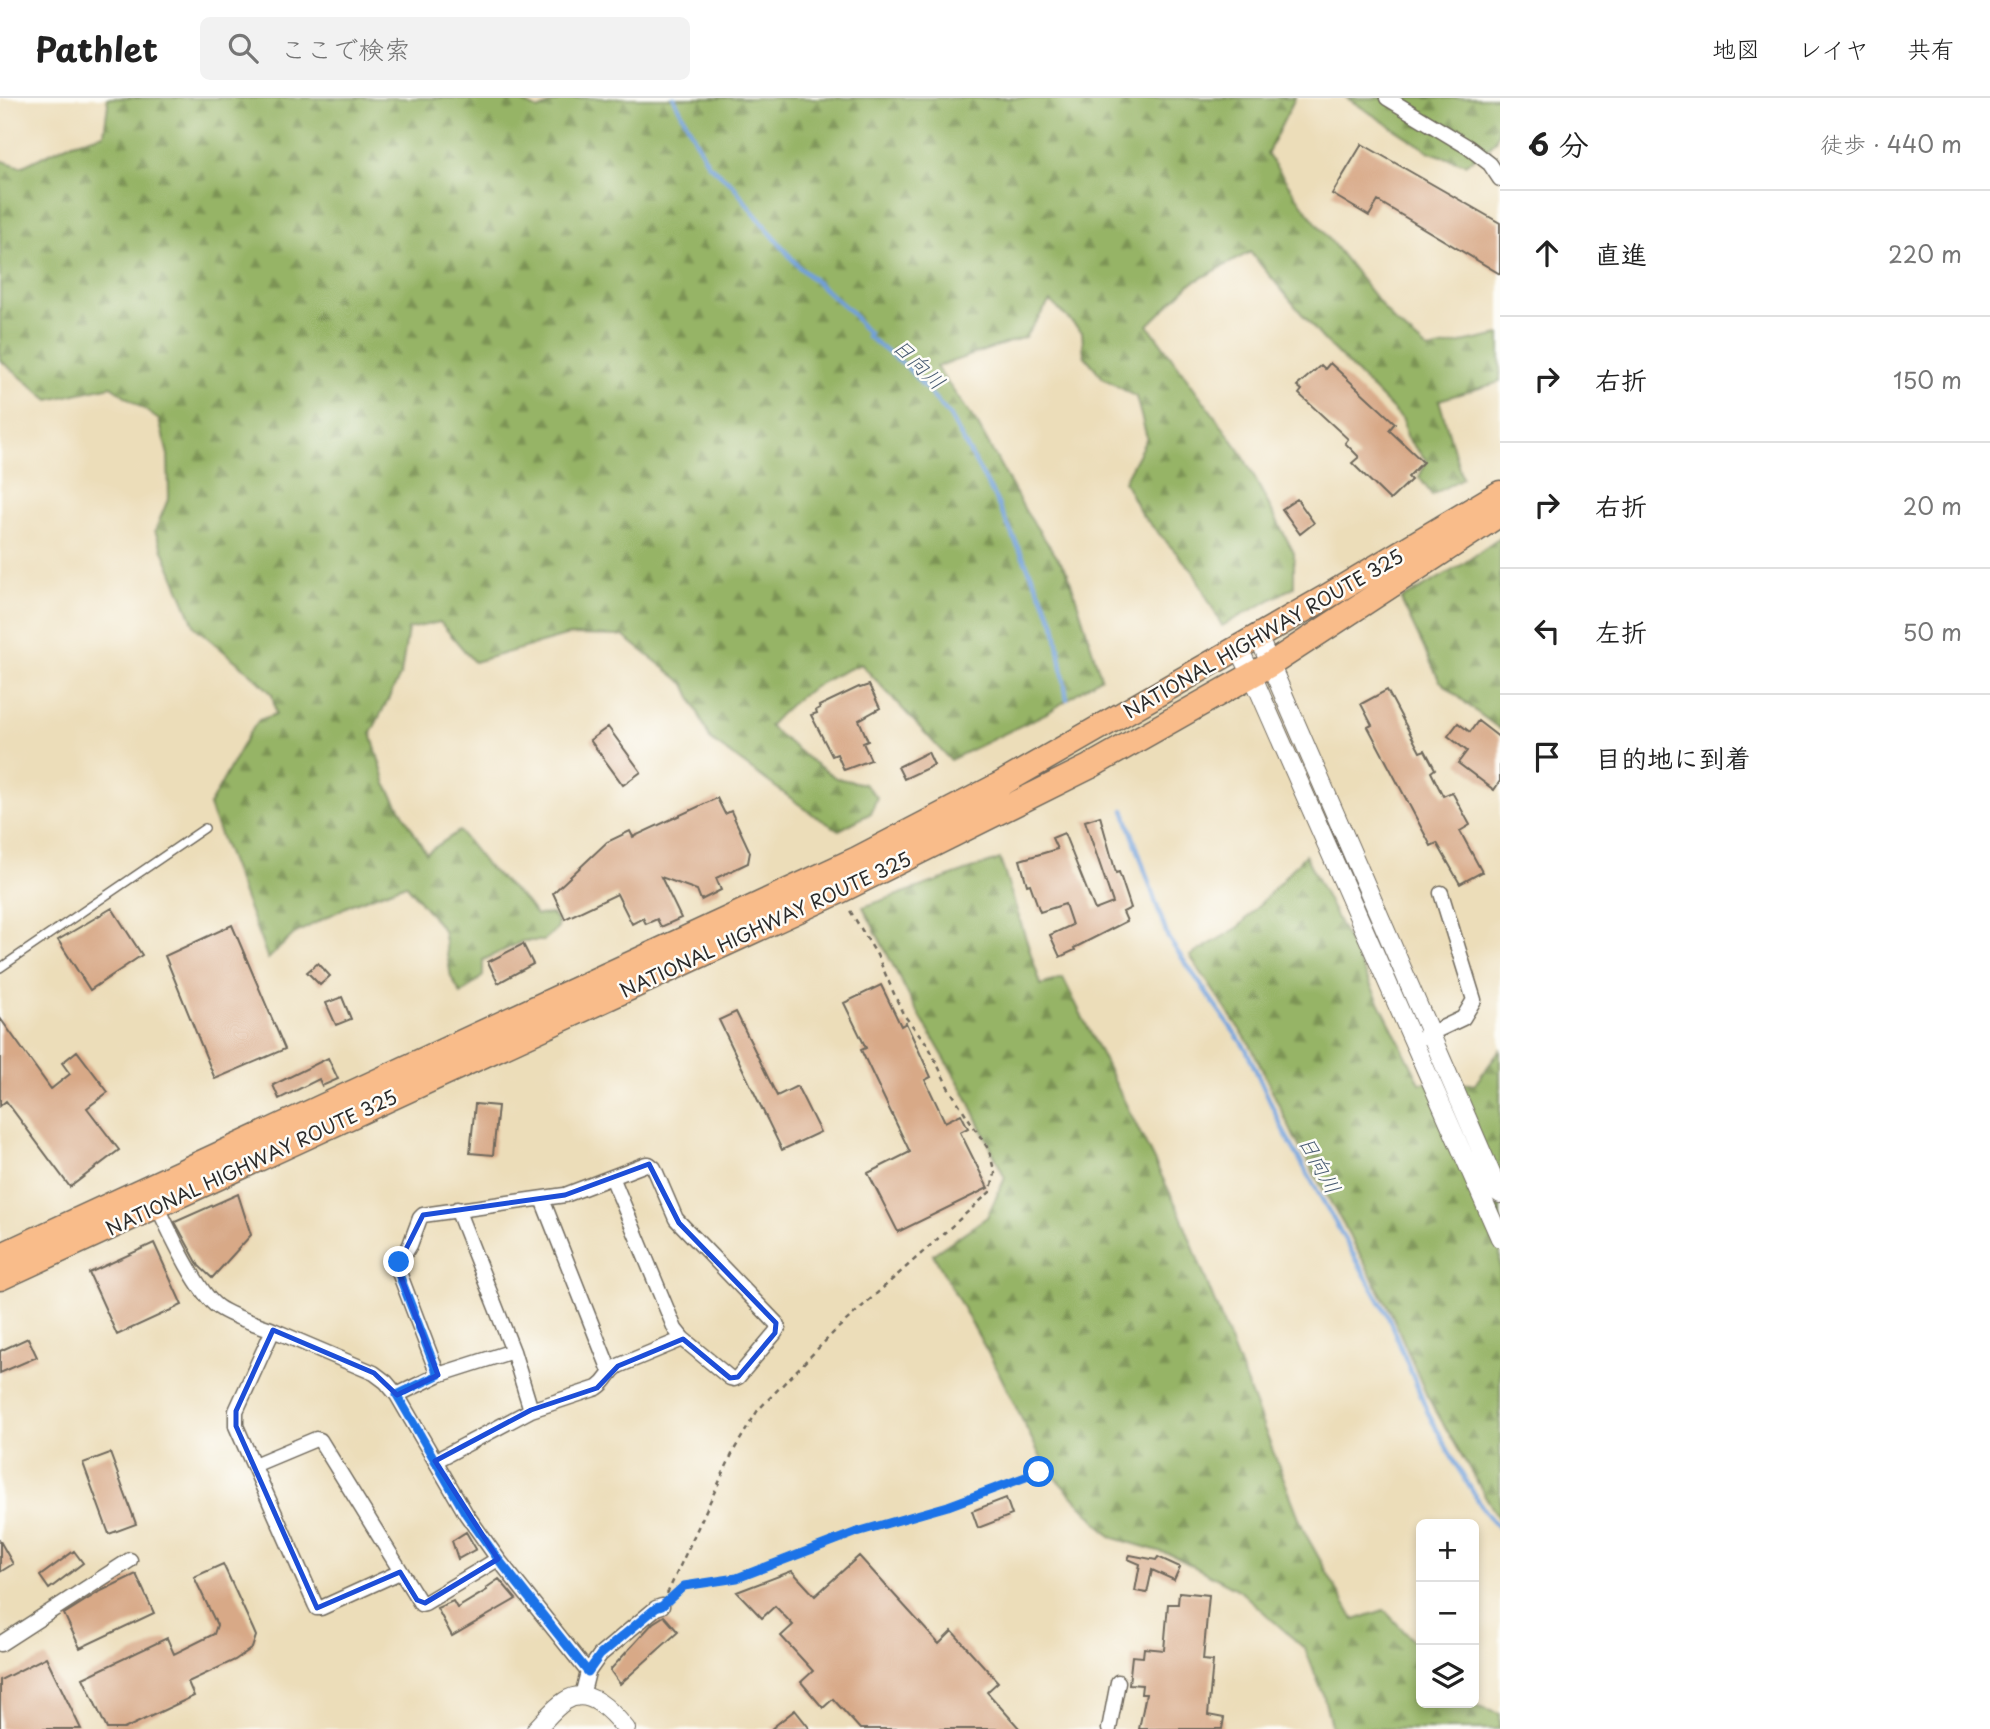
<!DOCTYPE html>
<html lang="ja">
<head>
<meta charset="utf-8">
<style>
  body { margin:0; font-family:"Playpen Sans","Klee One",sans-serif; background:#f2f2f2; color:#222 }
  .controls { position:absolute; right:21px; bottom:21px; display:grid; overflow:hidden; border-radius:10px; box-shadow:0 4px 10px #0003 }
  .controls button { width:63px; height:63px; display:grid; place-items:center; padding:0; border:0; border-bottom:2px solid #e0e0e0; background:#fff; color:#222; font:35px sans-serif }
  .stop { position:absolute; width:21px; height:21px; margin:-16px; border:5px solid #1a73e8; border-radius:50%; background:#fff }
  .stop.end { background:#1a73e8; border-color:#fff; box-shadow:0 2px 7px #0008 }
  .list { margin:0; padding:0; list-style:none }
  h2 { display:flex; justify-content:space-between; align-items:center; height:91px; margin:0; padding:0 28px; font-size:30px }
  h2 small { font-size:23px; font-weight:400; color:#767676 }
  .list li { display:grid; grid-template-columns:46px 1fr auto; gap:21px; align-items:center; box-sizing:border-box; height:126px; padding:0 28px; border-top:2px solid #e0e0e0 }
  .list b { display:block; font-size:26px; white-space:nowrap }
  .list em { font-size:23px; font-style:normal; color:#767676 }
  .icon { flex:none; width:38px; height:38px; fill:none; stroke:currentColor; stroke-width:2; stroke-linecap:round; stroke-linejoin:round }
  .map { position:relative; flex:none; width:1500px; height:1631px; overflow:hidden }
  header { display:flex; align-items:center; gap:42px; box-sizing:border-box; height:98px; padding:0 35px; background:#fff; border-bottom:2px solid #e0e0e0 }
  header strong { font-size:33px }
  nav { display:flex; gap:38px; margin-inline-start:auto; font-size:24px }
  .search { width:490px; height:63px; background:#f2f2f2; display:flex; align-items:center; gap:18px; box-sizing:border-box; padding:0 24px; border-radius:10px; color:#767676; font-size:26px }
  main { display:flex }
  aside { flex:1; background:#fff }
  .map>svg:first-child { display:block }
</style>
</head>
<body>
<header>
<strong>Pathlet</strong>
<div class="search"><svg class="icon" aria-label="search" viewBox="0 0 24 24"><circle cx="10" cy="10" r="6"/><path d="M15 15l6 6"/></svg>ここで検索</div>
<nav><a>地図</a><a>レイヤ</a><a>共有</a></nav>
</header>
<main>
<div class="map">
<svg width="1500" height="1631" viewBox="0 0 1500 1631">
  <defs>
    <pattern id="forest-firs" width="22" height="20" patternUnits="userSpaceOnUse" patternTransform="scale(1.75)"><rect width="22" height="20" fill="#96b466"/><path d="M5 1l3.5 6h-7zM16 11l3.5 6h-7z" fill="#7b9354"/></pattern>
  </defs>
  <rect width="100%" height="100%" fill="#fdfcf7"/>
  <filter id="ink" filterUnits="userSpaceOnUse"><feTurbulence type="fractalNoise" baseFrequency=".0143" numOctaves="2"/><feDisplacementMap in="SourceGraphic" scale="14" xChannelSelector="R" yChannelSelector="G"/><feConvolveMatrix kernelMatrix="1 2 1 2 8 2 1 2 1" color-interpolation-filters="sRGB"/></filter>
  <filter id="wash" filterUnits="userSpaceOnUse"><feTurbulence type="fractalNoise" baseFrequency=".00686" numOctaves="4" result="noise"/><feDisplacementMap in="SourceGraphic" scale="28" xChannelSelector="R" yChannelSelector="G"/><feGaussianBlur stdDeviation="1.57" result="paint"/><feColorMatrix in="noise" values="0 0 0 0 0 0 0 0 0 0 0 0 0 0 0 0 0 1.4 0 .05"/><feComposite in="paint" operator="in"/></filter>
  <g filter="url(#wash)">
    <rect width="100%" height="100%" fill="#ecddb9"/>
    <path fill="url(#forest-firs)" stroke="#607048" stroke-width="2" d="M107,0h407l24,12 26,-12h731l-28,56 40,57 87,110 34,29 72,-15v47l-61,18 23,78 -30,17 -13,-18 8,-16 -21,-24 -3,-17 -81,-82 -72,-86 -60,32 -42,41 93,127 53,101v34l-72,39 -29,-55 -52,-57 -17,-33 23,-43 -11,-41 -33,-19 -19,-23 -2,-23 -32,-31 -25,36 -89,30 42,58 48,87 42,61 33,104 -52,35 -99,48 -89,-96c-40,16 -63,30 -92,62l37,31 30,21 28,6 13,13 -6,16 -32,17 -24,-14 -105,-77 -25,-55 -62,-48 -54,-1 -95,27 -34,-40 -32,7 -7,45 -30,59 15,51 40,69 33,-22 28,35 38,35 11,14 16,-1 5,6 1,8 -15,13h-20l-40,19v16l-22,18 -10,-17 -8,-47 -37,-46 -54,20 -58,30 -26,25 -59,-153 40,-73 10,-13 17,-6 -4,-20 -15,-15 -62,-52 -40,-96 14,-34 -1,-42 -9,-35 -48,-34 -62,14 -49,-40v-200l21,7 48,-23 35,-10 4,-30z
      M1347,0h153c0,44 0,44 -35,66l-35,-12z
      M1500,440v191l-26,-19 -35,-30 -38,-80 59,-34z
      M1305,757l115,228 55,1 25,-34v471l-73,-125 -36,-84 -40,-74 -56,-99 -44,-93 -61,-90 49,-29z
      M1000,761l41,126 22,-7 116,233 126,322 49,87 30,-10 37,39v54h52l5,4 22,7v15h-168l-9,-35 -18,-45 -66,-59 -67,-35 -61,-18 -65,-69 -49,-99 -64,-115 54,-37 18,-39 -39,-83 -52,-89 -51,-99z"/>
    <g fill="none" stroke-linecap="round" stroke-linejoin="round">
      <path stroke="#71a0da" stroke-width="4.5" d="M674,0l34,66 25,21 20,27 46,55 52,45 11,15 7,6 -2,3 40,31 42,48 45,81 61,128 12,75
        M1124,712l44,128 78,111 38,83 103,182 41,99 27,50 29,47 16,21"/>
    </g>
    <g id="blocks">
      <path fill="#d8a987" d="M1362,46l138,79v51l-122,-73 -9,15 -37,-22z
        M1330,265l65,60 -6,7 34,32 -15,15 3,3 -21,20 -38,-37 7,-6 -14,-14 3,-4 -49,-45 3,-4 -5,-4 24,-21 4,4z
        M1297,401l17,24 -14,11 -18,-25z
        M869,587l11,23 -21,12 9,21 -5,2 8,17 -27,10 -7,-16 -5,2 -21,-41 6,-2 -1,-3 4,-2 -1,-2 40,-19 1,1z
        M1387,592l33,62 5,-2 10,19 -4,3 12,24 9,-4 18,33 -10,6 22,41 -22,12 -23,-41 -6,3 -63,-119 4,-2 -11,-21z
        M1478,623l22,17v43l-6,9 -36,-27 9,-12 -19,-15 10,-13 12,9z
        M608,629l33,45 -18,13 -33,-45z
        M928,654l6,13 -30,14 -6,-12z
        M717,700l8,16 6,-3 19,41 -2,11 -32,15 5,12 -20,10 -4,-10 -36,-13 20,41 -20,9 -4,-8 -11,5 -3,-6 -11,6 -15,-30 -52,25 -12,-26 54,-51 23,-11 3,6z
        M1100,718l16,57 3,-1 12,36 -8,4 4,9 -53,27 1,2 -15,7 -10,-22 22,-10 -7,-21 -25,8 -10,-28 -3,1 -7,-25 37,-11 -5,-11 12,-5 31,77 18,-7 -28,-82z
        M112,810l30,47 -52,35 -32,-50z
        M232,827l53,124 -70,30 -50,-123z
        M523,846l10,20 -35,19 -10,-21z
        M318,865l12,13 -10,9 -13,-13z
        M881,887l20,41 5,-3 25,54 -6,3 20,42 16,-8 7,14 -8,4 28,56 -90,44 -30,-59 42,-21 -49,-102 5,-2 -22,-45z
        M342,899l9,22 -15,6 -10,-22z
        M736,914l41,84 20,-10 23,46 -38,18 -63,-130z
        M0,920l51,71 19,-15 -8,-11 15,-12 31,41 -21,16 32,42 -49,37 -64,-86 -6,5z
        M328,960l10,21 -16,7 -3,-7 -40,20 -6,-14z
        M475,1006l23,2 -5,49 -23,-2z
        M238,1096l13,41 -39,43 -13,-12 -24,-44z
        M154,1145l28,62 -65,30 -28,-62z
        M28,1240l9,19 -37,16v-22z
        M110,1355l26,71 -27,10 -26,-71z
        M1006,1400l6,17 -34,13 -6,-17z
        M466,1434l10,17 -18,10 -6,-18z
        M0,1443l13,23 -13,8z
        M74,1453l9,12 -34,26 -9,-13z
        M1130,1457l26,5 2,-3 22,10 -6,13 -22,-10 -5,23 -12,-2 5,-27 -12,-5z
        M859,1458l80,88 13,-13 46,51 -11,10 33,37h-160l-27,-30 -10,9 -22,-26 12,-11 -32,-35 12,-11 -18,-19 -13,12 -25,-26 55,-21 23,25z
        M223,1466l30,65 3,7 -4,12 -17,12 -47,22 6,14 -70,33h-17l-24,-51 84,-40 7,16 40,-20 3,-9 -23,-48z
        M136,1476l18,39 -74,35 -16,-34 35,-22z
        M499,1481l17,20 -64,37 -15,-28 16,-7 4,7 30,-18 -1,-2z
        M1179,1494l30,3 -6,65 10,1 -5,54 16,3 -2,11h-83l7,-35h-5l1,-9 -13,-1 3,-28 11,1 1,-9 20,2 4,-46h10z
        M664,1518l14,16 -58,52 -10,-14 43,-47z
        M46,1559l35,72h-81v-49z
        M795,1612l15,19h-39z"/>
    </g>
  </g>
  <g filter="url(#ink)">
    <use href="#blocks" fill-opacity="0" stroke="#6f695d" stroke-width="2"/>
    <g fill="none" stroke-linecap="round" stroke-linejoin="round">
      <g stroke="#6f695d" stroke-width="10">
        <path id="service" d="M0,870l205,-140"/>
      </g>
      <g stroke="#6f695d" stroke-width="17">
        <path id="minor" d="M1387,0l81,49 22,17 10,15
          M1423,939l40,-19 11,-18 -33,-107
          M542,1101l68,172
          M155,1103c12,25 42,92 63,106 16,11 37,16 55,23
          M457,1111l56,142 18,59
          M438,1277l75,-24
          M397,1297l41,-20 -41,-108 13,-22 10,-27 3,-3 142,-20 81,-31h3l5,4 22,51 100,104 2,5 -3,5 -37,44 -4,2 -4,-1 -47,-39 -8,-10 -63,-152
          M435,1363l96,-51 66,-22c12,-8 10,-15 21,-22l65,-27
          M254,1367l62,-26 4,1 101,164 4,-1 73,-44
          M400,1474l-79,36h-4l-2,-4 -79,-178v-15l37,-81 101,43 12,9 11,13 69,119 32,45 90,113
          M0,1546l130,-84
          M582,1598l6,-24 12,-17 56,-47 6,-2
          M1109,1631l9,-47"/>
      </g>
      <g stroke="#6f695d" stroke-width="20">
        <path id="tertiary" d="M1258,538l242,558
          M1238,549l14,28c81,188 167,375 248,563
          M536,1631c9,-9 18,-21 29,-28 24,-16 47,11 61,28"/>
      </g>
      <g stroke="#6f695d" stroke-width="27">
        <path id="trunk" d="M0,1158l857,-397 144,-75 327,-188 172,-103
          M0,1180l838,-386 251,-125 182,-103 229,-150"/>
      </g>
      <path stroke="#6f695d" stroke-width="2.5" stroke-dasharray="5 5" stroke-linecap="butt" d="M667,1496l67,-144 24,-40 79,-81 153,-137 5,-18 -6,-24 -41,-63 -20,-42 -25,-31 -26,-59 -28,-46
        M673,1498l11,-10 53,-8 120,-46 91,-26 91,-34"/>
      <use href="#service" stroke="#fff" stroke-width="7"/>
      <use href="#minor" stroke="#fff" stroke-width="14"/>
      <use href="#tertiary" stroke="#fff" stroke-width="18"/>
      <use href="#trunk" stroke="#f9bc8a" stroke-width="24"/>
    </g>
  </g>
  <g fill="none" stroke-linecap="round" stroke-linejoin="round" filter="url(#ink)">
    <path stroke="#1a73e8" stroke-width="9" d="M399,1164l-1,10 40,103 -41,20 69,119 32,45 90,113 12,-17 56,-47 6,-2 22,-20 53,-8 120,-46 91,-26 91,-34"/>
  </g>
  <path fill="none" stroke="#1d4ed8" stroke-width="5" stroke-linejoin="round" d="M649,1066l30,59 97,100 -1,10 -37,44 -8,1 -47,-39 -65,27 -21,22 -66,22 -96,51 63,98 -73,44 -8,-3 -17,-28 -83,36 -81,-182v-15l37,-81 101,43 23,22 41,-20 -41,-108 26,-52 142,-20z"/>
  <g text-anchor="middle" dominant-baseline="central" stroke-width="5" stroke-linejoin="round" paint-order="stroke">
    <g font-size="19" fill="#2b2b2b" stroke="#fdfcf7">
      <text transform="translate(1263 535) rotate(-30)">NATIONAL HIGHWAY ROUTE 325</text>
      <text transform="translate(765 826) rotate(-25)">NATIONAL HIGHWAY ROUTE 325</text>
      <text transform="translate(251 1064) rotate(-25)">NATIONAL HIGHWAY ROUTE 325</text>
    </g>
    <g font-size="21" font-style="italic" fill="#475a71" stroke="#fdfcf7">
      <text transform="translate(920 265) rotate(44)">日向川</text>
      <text transform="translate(1321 1066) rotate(61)">日向川</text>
    </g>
  </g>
</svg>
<div class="controls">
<button>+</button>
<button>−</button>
<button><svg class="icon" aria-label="layers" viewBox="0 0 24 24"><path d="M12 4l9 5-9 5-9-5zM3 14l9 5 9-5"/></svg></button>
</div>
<div class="stop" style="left:1039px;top:1374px"></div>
<div class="stop end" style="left:399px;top:1164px"></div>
</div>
<aside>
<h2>6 分<small>徒歩 · 440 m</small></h2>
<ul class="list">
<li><svg class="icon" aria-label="ahead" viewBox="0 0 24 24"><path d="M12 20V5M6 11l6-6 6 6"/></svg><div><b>直進</b></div><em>220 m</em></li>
<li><svg class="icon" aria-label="right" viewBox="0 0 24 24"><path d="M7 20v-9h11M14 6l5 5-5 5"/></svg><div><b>右折</b></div><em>150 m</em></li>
<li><svg class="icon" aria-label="right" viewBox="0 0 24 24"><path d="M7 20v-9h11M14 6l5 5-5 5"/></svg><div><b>右折</b></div><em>20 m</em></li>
<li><svg class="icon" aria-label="left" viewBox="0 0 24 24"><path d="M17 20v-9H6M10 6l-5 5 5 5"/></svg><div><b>左折</b></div><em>50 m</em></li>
<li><svg class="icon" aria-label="arrive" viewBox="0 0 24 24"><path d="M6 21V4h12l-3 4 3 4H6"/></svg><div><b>目的地に到着</b></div></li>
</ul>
</aside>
</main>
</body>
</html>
